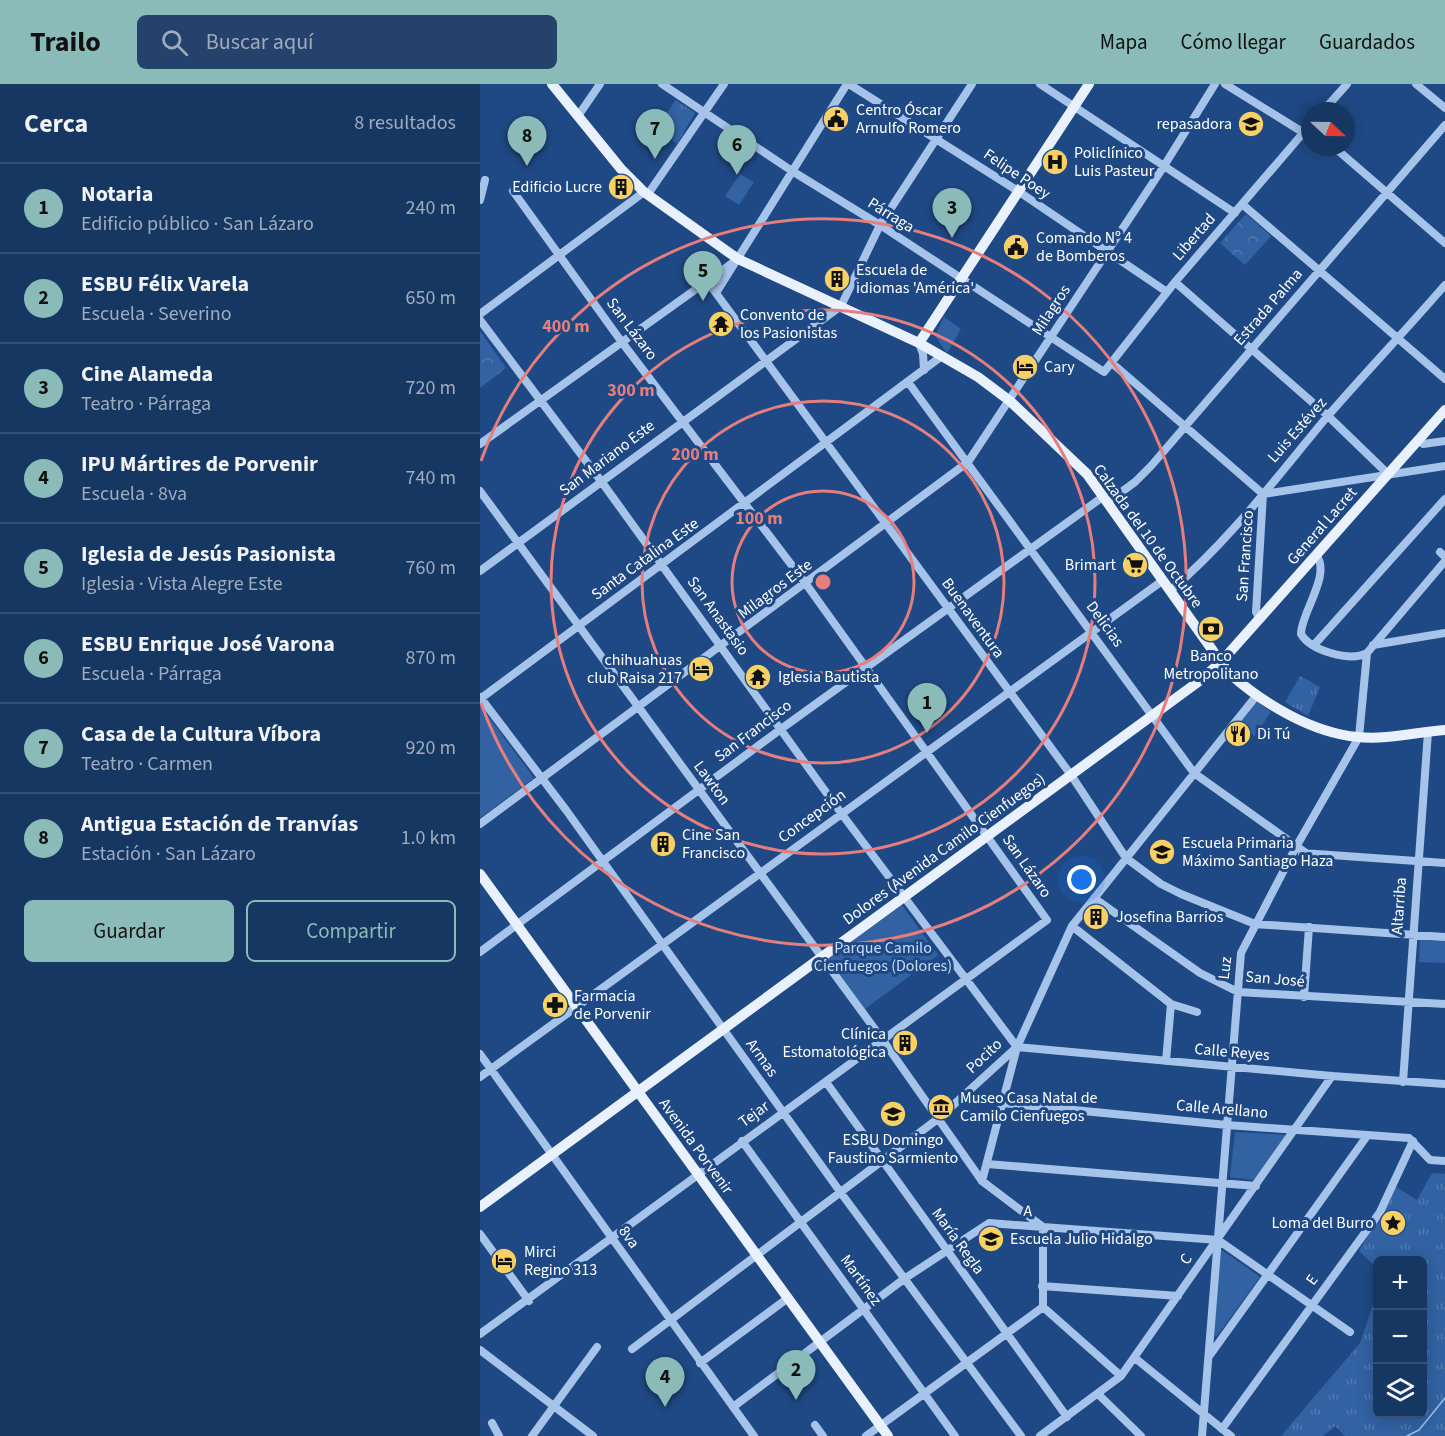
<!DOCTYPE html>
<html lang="es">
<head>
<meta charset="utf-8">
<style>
  body { margin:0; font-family:"Source Sans 3",sans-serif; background:#24426c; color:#f1f3f6 }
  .controls { position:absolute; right:18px; bottom:18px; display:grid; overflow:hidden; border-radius:9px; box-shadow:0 3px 15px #0003 }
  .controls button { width:54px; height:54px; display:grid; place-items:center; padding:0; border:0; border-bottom:2px solid #365178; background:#173763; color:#f1f3f6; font:30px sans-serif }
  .compass { position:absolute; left:821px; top:18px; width:54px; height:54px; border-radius:50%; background:#173763; box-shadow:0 3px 15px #0003; rotate:112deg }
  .you { position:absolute; left:602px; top:796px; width:21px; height:21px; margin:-15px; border:4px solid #fff; border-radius:50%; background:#1a73e8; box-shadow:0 0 0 9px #1a73e833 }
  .badge { display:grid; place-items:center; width:39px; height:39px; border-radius:50%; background:#8bbbb9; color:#111; font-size:20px; font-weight:700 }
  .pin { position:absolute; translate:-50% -50px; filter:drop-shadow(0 2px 3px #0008) }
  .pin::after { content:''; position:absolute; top:32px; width:21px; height:18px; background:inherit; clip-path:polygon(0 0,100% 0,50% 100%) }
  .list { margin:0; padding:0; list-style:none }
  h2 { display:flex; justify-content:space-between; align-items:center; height:78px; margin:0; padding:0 24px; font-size:26px }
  h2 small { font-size:20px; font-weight:400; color:#9eacbe }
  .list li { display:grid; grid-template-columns:39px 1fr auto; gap:18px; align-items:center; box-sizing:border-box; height:90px; padding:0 24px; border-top:2px solid #365178 }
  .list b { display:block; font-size:22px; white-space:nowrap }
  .list p { margin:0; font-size:20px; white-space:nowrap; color:#9eacbe }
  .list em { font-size:20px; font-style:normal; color:#9eacbe }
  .actions { display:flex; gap:12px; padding:18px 24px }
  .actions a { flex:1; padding:14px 0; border:2px solid #8bbbb9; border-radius:9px; text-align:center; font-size:21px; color:#8bbbb9 }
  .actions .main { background:#8bbbb9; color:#111 }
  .icon { flex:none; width:33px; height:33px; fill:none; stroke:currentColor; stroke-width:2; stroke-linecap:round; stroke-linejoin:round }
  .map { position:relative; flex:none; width:965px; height:1352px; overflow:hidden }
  header { display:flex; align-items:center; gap:36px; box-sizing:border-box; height:84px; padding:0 30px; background:#8bbbb9; color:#111 }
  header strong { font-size:28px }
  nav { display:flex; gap:33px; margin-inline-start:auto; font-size:21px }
  .search { width:420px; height:54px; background:#24426c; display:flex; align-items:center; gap:15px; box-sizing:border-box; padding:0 21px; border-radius:9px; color:#9eacbe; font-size:22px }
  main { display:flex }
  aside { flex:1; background:#173763 }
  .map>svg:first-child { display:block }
</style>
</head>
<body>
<header>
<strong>Trailo</strong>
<div class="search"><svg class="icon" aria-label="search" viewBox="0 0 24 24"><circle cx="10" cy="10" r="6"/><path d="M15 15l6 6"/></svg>Buscar aquí</div>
<nav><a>Mapa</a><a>Cómo llegar</a><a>Guardados</a></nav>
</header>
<main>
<aside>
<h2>Cerca<small>8 resultados</small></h2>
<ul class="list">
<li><span class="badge">1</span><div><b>Notaria</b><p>Edificio público · San Lázaro</p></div><em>240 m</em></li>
<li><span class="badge">2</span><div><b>ESBU Félix Varela</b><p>Escuela · Severino</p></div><em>650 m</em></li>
<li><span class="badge">3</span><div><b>Cine Alameda</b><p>Teatro · Párraga</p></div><em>720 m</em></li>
<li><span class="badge">4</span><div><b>IPU Mártires de Porvenir</b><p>Escuela · 8va</p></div><em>740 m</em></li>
<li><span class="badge">5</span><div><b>Iglesia de Jesús Pasionista</b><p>Iglesia · Vista Alegre Este</p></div><em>760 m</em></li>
<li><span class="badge">6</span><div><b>ESBU Enrique José Varona</b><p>Escuela · Párraga</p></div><em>870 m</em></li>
<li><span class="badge">7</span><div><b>Casa de la Cultura Víbora</b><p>Teatro · Carmen</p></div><em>920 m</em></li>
<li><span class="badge">8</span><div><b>Antigua Estación de Tranvías</b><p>Estación · San Lázaro</p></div><em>1.0 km</em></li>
</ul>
<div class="actions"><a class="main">Guardar</a><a>Compartir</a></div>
</aside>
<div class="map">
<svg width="965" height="1352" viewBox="0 0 965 1352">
  <defs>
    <pattern id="grass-tufts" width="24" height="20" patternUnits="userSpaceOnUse" patternTransform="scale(1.5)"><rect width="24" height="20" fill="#3262a2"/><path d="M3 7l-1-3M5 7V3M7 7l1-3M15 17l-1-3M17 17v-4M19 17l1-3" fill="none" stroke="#517ab0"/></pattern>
    <pattern id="forest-crowns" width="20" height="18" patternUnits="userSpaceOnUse" patternTransform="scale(1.5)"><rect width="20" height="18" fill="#3262a2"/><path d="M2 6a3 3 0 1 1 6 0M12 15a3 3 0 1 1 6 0" fill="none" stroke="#517ab0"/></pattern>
  </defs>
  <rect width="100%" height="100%" fill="#1f4984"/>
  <path fill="url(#grass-tufts)" d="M196,16l19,13 -18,31 -16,-13v-10z
    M820,592l20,11 -12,29 -23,-14z
    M952,1089l13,1v262h-100l-10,-10 -12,10h-42l79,-93 17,-50 1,121h44v-154h-44l-1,8 -18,-17 36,-65 22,14z"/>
  <path fill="url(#forest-crowns)" d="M766,130l25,22 -26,29 -25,-22z
    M0,247l26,37 -26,20z"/>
  <path fill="#3262a2" d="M260,90l14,8 -15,23 -14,-9z
    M464,233l17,12 -14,24 -12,-17z
    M776,617l15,11 -16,24 -18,-12z
    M0,621l54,73 -54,40z
    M422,821l36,50 -73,54 -37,-50z
    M940,855l25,1v23l-26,-1z
    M755,1048l53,3 -34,45 -24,-3z
    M739,1164l41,29 -43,59 -4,-1z"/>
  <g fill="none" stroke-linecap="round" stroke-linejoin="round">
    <path stroke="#9abeeb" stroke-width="1.5" d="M927,1352l12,-6 26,-32"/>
    <path stroke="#a6c3ea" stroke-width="8" d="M182,0l130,87 88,54 224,147 71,-90 135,-157
      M369,0l169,107 149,101
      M560,0l195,129
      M745,0l79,49
      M936,0l29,24
      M843,27l24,-27
      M98,32l22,-32
      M854,63l111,96
      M168,110l76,-110
      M0,116l5,-20
      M762,120l203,175
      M227,197l364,494 55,83 35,26 20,10 74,30 190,13
      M695,198l153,134 60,58
      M236,209l131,-209
      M0,230l164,-122
      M0,236l121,161 240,332 176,234
      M439,259l4,11 1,16
      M633,280l150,130
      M428,298l286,391 112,80
      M938,356l5,4 22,-3
      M0,360l258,-185
      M0,407l402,548 100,142 61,46v80l78,69
      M783,410l182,-28
      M628,418l27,-20 16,-16 294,-341
      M960,468l5,5
      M836,471c16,19 -15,58 -15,79 10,17 49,28 66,19
      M0,487l361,-265 39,-81 92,-141
      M690,507c59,-50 106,-113 156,-173 39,-45 80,-88 119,-133
      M780,535l-4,-7 7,-118
      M834,561l131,-146
      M893,561l72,-12
      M0,613l86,113 275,383 180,243
      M0,615l462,-343
      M0,740l488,-362 196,-296 51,-82
      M822,769l143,10
      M614,814l106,75 38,19 207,12
      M592,842l99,78 26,8
      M0,868l301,-223 323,-233
      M824,913l5,-70
      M537,963l315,29 113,8
      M0,970l274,382
      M686,977l5,-57
      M0,993l682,-496
      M346,998l241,335
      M923,998l25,-350
      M522,1019l225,22 182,13 21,22 15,1
      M262,1057l213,295
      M507,1080l269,22
      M502,1097l35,-134
      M0,1150l49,67
      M562,1202l136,10
      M0,1250l567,-414 -241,-336 -185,-243 -108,-150
      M152,1265l307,-231 78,-71 55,-121 185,-231
      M0,1266l113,86
      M730,1271l157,-219
      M655,1274l96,78
      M220,1279l88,-65
      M618,1310l43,42
      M253,1323l171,-128 85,-56 229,17 132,92
      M12,1339l7,13
      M335,1341l8,11
      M742,1345l158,-217 33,-71
      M52,1352l65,-89
      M386,1352l177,-129
      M560,1352l81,-60 211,-300
      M722,1352l39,-483 55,-106 63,-110 8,-84 78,-92"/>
    <path stroke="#eaf1fe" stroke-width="10" d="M72,0l69,85 23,23 94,67 181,84 59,34 32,24 77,73 141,198c34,31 84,61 130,65 28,3 59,-5 87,-7
      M439,259l170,-259
      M0,790l408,562
      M0,1123l718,-525 23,-20 224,-252"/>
  </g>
  <g fill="none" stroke="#e67e7e" stroke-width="3">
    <circle cx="343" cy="498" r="91"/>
    <circle cx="343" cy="498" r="181"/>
    <circle cx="343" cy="498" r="272"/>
    <path d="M1 377A363 363 0 1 1 1 619"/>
  </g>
  <defs>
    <g id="civic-disc" transform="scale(1.35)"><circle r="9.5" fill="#f8d166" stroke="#1f4984"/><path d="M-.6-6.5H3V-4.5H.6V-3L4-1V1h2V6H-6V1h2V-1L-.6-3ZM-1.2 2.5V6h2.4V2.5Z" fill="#111"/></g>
    <g id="university-disc" transform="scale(1.35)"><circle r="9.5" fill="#f8d166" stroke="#1f4984"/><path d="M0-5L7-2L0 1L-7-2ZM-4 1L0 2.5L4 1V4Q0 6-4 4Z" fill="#111"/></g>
    <g id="hospital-disc" transform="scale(1.35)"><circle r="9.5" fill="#f8d166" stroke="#1f4984"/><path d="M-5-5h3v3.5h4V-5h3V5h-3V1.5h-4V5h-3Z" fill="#111"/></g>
    <g id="building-disc" transform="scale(1.35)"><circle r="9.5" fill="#f8d166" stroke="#1f4984"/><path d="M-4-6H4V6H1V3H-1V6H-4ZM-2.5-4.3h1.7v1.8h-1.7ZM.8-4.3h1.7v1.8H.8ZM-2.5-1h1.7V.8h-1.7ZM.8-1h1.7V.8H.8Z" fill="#111"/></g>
    <g id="temple-disc" transform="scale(1.35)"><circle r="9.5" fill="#f8d166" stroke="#1f4984"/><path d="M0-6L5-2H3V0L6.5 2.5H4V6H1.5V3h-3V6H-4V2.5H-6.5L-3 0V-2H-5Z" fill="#111"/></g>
    <g id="hotel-disc" transform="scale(1.35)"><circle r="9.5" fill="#f8d166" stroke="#1f4984"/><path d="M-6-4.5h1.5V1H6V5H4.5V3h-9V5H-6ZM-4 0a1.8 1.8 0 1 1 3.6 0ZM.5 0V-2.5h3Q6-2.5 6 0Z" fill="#111"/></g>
    <g id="supermarket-disc" transform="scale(1.35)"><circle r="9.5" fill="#f8d166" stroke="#1f4984"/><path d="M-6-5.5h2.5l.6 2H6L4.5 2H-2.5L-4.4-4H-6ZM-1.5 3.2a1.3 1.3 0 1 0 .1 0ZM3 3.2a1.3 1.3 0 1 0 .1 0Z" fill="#111"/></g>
    <g id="bank-disc" transform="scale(1.35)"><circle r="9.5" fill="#f8d166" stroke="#1f4984"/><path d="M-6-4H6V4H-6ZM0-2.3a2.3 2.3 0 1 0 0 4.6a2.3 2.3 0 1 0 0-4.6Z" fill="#111"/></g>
    <g id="restaurant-disc" transform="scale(1.35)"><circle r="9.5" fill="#f8d166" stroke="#1f4984"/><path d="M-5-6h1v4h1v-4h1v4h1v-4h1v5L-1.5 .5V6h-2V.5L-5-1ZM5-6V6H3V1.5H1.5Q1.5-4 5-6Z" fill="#111"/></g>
    <g id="school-disc" transform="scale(1.35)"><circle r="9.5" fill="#f8d166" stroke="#1f4984"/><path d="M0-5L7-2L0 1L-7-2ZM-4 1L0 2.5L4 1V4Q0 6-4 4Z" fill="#111"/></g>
    <g id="pharmacy-disc" transform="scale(1.35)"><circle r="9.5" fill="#f8d166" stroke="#1f4984"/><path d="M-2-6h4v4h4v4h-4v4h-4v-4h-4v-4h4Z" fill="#111"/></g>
    <g id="museum-disc" transform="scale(1.35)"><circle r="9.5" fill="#f8d166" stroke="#1f4984"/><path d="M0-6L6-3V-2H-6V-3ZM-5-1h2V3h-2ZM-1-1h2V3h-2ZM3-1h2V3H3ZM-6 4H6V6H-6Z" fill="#111"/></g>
    <g id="sight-disc" transform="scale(1.35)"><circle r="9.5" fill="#f8d166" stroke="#1f4984"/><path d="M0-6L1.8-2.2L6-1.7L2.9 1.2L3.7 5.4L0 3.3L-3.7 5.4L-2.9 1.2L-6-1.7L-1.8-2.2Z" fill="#111"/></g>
  </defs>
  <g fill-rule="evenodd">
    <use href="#civic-disc" x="356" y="35"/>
    <use href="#university-disc" x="771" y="40"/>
    <use href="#hospital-disc" x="575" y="78"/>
    <use href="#building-disc" x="141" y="103"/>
    <use href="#civic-disc" x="536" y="163"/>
    <use href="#building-disc" x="357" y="195"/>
    <use href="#temple-disc" x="241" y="240"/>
    <use href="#hotel-disc" x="545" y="283"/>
    <use href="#supermarket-disc" x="655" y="481"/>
    <use href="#bank-disc" x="731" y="545"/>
    <use href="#hotel-disc" x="221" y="585"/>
    <use href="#temple-disc" x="278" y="593"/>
    <use href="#restaurant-disc" x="758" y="650"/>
    <use href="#building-disc" x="183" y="760"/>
    <use href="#school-disc" x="682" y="768"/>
    <use href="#building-disc" x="616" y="833"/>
    <use href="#pharmacy-disc" x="75" y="921"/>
    <use href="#building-disc" x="425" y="959"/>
    <use href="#museum-disc" x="461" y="1023"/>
    <use href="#school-disc" x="413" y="1030"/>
    <use href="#sight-disc" x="913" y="1139"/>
    <use href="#school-disc" x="511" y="1155"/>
    <use href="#hotel-disc" x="24" y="1177"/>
  </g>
  <g text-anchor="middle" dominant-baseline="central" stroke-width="6" stroke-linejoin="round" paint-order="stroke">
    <g font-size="16" fill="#fff" stroke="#1f4984" text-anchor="start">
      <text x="376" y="26">Centro Óscar<tspan x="376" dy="18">Arnulfo Romero</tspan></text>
      <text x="752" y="40" text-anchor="end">repasadora</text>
      <text x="594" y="69">Policlínico<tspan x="594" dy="18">Luis Pasteur</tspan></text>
      <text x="122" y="103" text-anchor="end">Edificio Lucre</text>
      <text x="556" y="154">Comando Nº 4<tspan x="556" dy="18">de Bomberos</tspan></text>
      <text x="376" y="186">Escuela de<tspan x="376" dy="18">idiomas 'América'</tspan></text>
      <text x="260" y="231">Convento de<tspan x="260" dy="18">los Pasionistas</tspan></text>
      <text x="564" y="283">Cary</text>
      <text x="636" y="481" text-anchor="end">Brimart</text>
      <text x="731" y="572" text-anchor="middle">Banco<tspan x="731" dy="18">Metropolitano</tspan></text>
      <text x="202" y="576" text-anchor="end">chihuahuas<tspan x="202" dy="18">club Raisa 217</tspan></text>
      <text x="298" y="593">Iglesia Bautista</text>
      <text x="777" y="650">Di Tú</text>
      <text x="202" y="751">Cine San<tspan x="202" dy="18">Francisco</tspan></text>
      <text x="702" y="759">Escuela Primaria<tspan x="702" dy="18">Máximo Santiago Haza</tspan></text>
      <text x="636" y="833">Josefina Barrios</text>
      <text x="94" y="912">Farmacia<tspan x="94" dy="18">de Porvenir</tspan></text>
      <text x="406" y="950" text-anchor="end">Clínica<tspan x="406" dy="18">Estomatológica</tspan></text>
      <text x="480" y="1014">Museo Casa Natal de<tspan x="480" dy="18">Camilo Cienfuegos</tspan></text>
      <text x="413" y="1056" text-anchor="middle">ESBU Domingo<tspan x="413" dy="18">Faustino Sarmiento</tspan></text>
      <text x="894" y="1139" text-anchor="end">Loma del Burro</text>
      <text x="530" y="1155">Escuela Julio Hidalgo</text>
      <text x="44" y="1168">Mirci<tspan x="44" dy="18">Regino 313</tspan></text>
    </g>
    <g font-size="16" fill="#fff" stroke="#1f4984">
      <text transform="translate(537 90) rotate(34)">Felipe Poey</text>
      <text transform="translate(411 131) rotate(32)">Párraga</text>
      <text transform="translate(714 153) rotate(-49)">Libertad</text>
      <text transform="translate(788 223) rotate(-49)">Estrada Palma</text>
      <text transform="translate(571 226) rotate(-57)">Milagros</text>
      <text transform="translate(152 245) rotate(53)">San Lázaro</text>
      <text transform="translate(817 346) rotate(-49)">Luis Estévez</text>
      <text transform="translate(127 374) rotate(-37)">San Mariano Este</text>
      <text transform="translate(842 442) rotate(-49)">General Lacret</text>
      <text transform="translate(668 452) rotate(54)">Calzada del 10 de Octubre</text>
      <text transform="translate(765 472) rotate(-86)">San Francisco</text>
      <text transform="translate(165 475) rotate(-36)">Santa Catalina Este</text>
      <text transform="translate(295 505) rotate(-37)">Milagros Este</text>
      <text transform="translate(238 532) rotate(54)">San Anastasio</text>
      <text transform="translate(493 534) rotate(54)">Buenaventura</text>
      <text transform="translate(625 540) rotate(54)">Delicias</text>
      <text transform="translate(273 647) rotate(-37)">San Francisco</text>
      <text transform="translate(232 699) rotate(54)">Lawton</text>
      <text transform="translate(332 732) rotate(-36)">Concepción</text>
      <text transform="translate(464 765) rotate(-36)">Dolores (Avenida Camilo Cienfuegos)</text>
      <text transform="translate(547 782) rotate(55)">San Lázaro</text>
      <text transform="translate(919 822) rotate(-86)">Altarriba</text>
      <text transform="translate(745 884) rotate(-83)">Luz</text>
      <text transform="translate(795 895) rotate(5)">San José</text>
      <text transform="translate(752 968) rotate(5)">Calle Reyes</text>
      <text transform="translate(504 972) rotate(-43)">Pocito</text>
      <text transform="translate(282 974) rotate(54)">Armas</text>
      <text transform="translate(742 1025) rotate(5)">Calle Arellano</text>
      <text transform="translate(274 1030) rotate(-36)">Tejar</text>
      <text transform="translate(216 1062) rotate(54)">Avenida Porvenir</text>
      <text transform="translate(548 1127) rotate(4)">A</text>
      <text transform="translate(149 1153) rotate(55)">8va</text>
      <text transform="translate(478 1157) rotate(54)">María Regla</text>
      <text transform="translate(706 1175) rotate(-54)">C</text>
      <text transform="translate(381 1196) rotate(54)">Martínez</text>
      <text transform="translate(832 1196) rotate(-54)">E</text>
    </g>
    <g font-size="16" fill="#cbdef7" stroke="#1f4984">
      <text x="403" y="864">Parque Camilo<tspan x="403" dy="18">Cienfuegos (Dolores)</tspan></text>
    </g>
  </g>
  <circle cx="343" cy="498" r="9" fill="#e67e7e" stroke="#1f4984" stroke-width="3"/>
  <g font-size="18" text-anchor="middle" font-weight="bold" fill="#e67e7e" stroke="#1f4984" stroke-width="6" stroke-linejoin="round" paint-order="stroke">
    <text x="86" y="248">400 m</text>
    <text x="151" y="312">300 m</text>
    <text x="215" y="376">200 m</text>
    <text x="279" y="440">100 m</text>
  </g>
</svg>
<div class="controls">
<button>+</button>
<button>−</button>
<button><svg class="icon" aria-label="layers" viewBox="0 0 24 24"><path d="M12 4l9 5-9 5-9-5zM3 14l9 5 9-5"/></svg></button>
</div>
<svg class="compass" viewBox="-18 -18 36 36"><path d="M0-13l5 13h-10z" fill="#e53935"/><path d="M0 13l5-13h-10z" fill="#9eacbe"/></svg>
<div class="you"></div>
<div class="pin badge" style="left:447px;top:649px">1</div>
<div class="pin badge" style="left:316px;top:1316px">2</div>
<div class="pin badge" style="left:472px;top:154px">3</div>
<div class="pin badge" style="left:185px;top:1323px">4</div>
<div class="pin badge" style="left:223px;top:217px">5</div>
<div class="pin badge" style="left:257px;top:91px">6</div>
<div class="pin badge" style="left:175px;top:75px">7</div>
<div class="pin badge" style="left:47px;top:82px">8</div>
</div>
</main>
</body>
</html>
